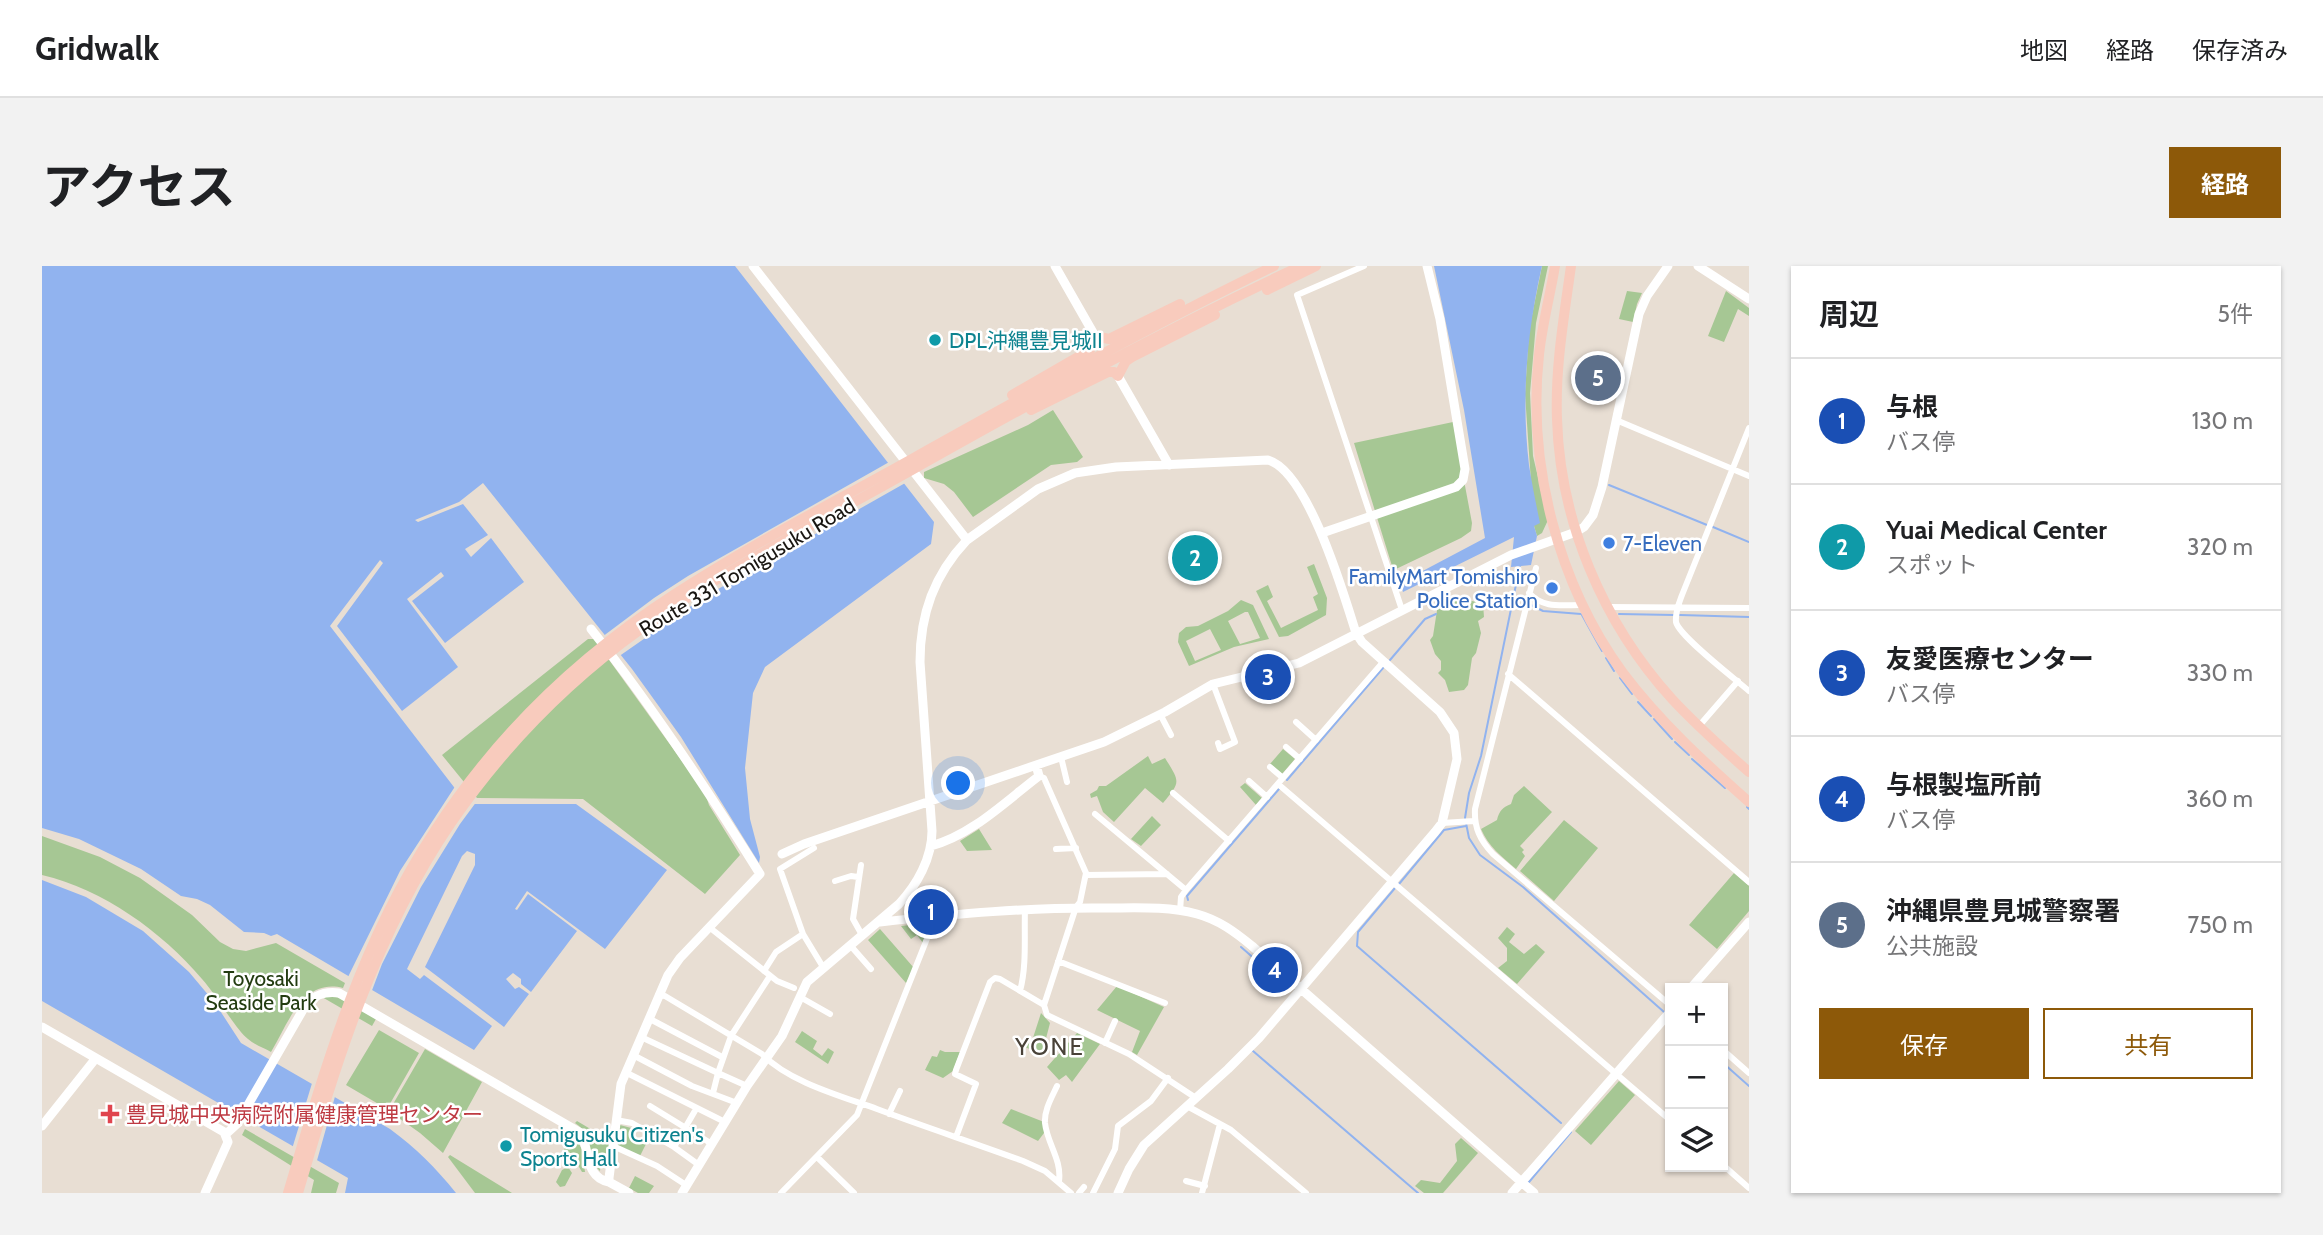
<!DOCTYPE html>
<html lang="ja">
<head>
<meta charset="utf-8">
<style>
  body { margin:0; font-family:Cabin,"Noto Sans JP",sans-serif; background:#f2f2f2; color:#202124 }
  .controls { position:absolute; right:21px; bottom:21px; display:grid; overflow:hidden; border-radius:0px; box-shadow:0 2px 5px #0004 }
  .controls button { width:63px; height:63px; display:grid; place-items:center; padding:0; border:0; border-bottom:2px solid #e0e0e0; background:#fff; color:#202124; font:35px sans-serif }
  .you { position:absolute; left:917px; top:518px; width:24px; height:24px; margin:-18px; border:5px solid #fff; border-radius:50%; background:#1a73e8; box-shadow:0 0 0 10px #1a73e833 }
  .badge { display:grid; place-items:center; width:46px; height:46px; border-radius:50%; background:#8d5909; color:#fff; font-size:23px; font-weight:700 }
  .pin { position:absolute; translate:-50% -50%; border:4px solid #fff; box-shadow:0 2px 7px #0006 }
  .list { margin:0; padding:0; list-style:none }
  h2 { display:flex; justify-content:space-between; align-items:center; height:91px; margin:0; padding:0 28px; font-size:30px }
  h2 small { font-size:23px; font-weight:400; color:#757577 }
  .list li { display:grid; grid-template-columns:46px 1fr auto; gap:21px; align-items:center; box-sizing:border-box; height:126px; padding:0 28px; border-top:2px solid #e0e0e0 }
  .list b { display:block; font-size:26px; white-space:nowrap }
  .list p { margin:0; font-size:23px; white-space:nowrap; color:#757577 }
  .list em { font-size:23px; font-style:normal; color:#757577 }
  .actions { display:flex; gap:14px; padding:21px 28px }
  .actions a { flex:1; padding:16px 0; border:2px solid #8d5909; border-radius:0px; text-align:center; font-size:24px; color:#8d5909 }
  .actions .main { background:#8d5909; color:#fff }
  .icon { flex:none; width:38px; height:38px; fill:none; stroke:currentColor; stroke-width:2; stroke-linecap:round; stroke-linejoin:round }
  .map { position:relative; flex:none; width:1707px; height:927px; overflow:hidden; border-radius:0px }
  header { display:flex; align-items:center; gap:42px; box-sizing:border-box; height:98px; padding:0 35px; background:#fff; border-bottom:2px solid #e0e0e0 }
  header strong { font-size:33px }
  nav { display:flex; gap:38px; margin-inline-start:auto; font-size:24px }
  .intro { display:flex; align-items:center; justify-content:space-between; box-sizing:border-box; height:168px; padding:0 42px }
  h1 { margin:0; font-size:49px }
  .button { padding:18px 32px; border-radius:0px; background:#8d5909; color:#fff; font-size:24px; font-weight:700 }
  main { display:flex; gap:42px; padding:0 42px }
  aside { flex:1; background:#fff; border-radius:0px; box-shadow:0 2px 5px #0004 }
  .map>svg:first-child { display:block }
</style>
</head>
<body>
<header>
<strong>Gridwalk</strong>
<nav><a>地図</a><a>経路</a><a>保存済み</a></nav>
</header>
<div class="intro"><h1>アクセス</h1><a class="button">経路</a></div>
<main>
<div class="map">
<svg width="1707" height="927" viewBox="0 0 1707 927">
  <rect width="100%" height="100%" fill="#e8ded3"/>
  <path fill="#a6c794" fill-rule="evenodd" d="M1500,0h6l-12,57 -6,70 3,63 15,64 -6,13 -5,3 -3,-10 -9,-132 4,-64z
    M1585,25l15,2 -5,11 -4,18 -14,-3z
    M1684,25l23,17v8l-11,-7 -14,33 -16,-6z
    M1011,144l30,47 -6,5 -26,3 -78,52 -19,-25 -10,-8 -20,-6v-6l104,-47z
    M1411,156l19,101 -1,8 -10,7 -65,31 -4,-3 -38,-123z
    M1272,298l13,34 -1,17 -38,21 -9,1 -23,-46 12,-6 5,12 -6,4 14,27 37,-18 -5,-13 5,-3 -11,-27z
    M1412,330l29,8 1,13 -6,4 3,12 -5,20 -4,5 -4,27 -4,5 -15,2 -4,-12 -7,-7 3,-3v-9l-6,-7 -5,-14 3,-4 5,-32z
    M1199,334l12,5 16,34 -35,8 -45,19 -11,-24 1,-9 7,-6 12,-1 30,-15zM1203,346h3l12,26 -20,6 -12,-23zM1168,363l11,21 -26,11 -9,-20z
    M546,373h6l111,154 4,12 31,50 -35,39 -122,-95 -106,-1 -35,-43z
    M1241,483l12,10 -13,15 -12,-10z
    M1106,490l4,8 13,-6c15,24 16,24 -2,45l-18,-15 -31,34 -11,-10 -6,-16 -6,2 -1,-4 7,-4 2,-4h7z
    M1203,517l17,15 -6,7 -16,-18z
    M1482,520l28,26 -32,34 4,4 -2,2 3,4 -9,13c-14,-12 -28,-23 -35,-40l16,-9c2,-9 6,-13 14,-16l3,-9z
    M1110,550l9,9 -20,21 -10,-7z
    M1522,554l34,28 -44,53 -34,-30z
    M937,563l13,21 -25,1 -7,-10z
    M0,570l58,21 40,21 52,37 28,27 13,7 13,2 30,-8 69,40 -2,5c-41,-10 -55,36 -72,64 -7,-4 -16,-7 -23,-13 -12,-9 -33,-46 -46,-60 -41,-48 -98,-89 -160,-104z
    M1692,607l15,13v25l-32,38 -28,-24z
    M887,657l-6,20 -6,-8 -6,4 -10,-13z
    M1465,661l8,7 -6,8 15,12 12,-10 9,8 -28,32 -19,-16 9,-7v-13l-9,-10z
    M838,663l34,39 -8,15 -38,-43z
    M1075,720l47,21 -27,48 -5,-3 8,-21 -43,-21z
    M290,730l8,2 36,21 -4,7 -50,-29z
    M999,747l9,10 -8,31 -27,-11 2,-5 14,6z
    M337,764l40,23 -32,56 -41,-24z
    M760,765l15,10 -4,8 9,7 6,-8 6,4 -6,12 -33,-22z
    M1035,767l23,11 -28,38 -6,-7 -7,5 -12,-13z
    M383,783l57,33 -39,71 -23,-20 -31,-22z
    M898,784l5,2h15l-7,19 -10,7 -18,-8 7,-14 5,1z
    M1577,815l16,14 -44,50 -16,-14z
    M969,843l33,13v11l-6,8 -36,-18z
    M535,855l32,19 -1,22 -7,-1 -1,10c-16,-14 -3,-34 -25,-48z
    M578,859l15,4 -3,5 4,2 -2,3 9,5 6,-6 -9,18 -23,-10z
    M203,863l94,54 -3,10h-25l3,-13 -72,-45z
    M531,870l3,1 6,13 3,22h-3c-6,-10 -10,-18 -23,-15z
    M1419,872l17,15 -35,40h-19l-9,-7 6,-6 19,3 17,-22 -2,-17z
    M408,889l62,38h1h-38l-27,-36z
    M526,901l4,6 -7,13 -5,1 -4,-5 6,-12z
    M593,910l19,10 -5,7h-11l-9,-5z"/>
  <path fill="#91b3ef" d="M0,0h693l199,256 -3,22 -166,123 -12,26 -8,75 5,51 10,38 -1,6 -78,-126 -49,-68 -149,-186 -24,19 -44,18 3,2 45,-18 25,31 -23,14 6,8 20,-19 33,44 -79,61 -33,-42 32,-25 -3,-4 -34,27 51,68 -56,44 -65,-85 46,-63 -3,-3 -50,66 137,178h109l91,66 -62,79 -78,-58 -12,18 2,1 11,-16 49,37 -46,61 -10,-8v-5l-8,-6 -7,6 9,10 4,-2 10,7 -25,33 -79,-60 50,-102v-11l-8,-3 -5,5 -55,113 13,10 4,-4 68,51 -18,24 -197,-116 -6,2 -7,-3 -20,-1 -34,-27 -13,-6 -16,-3 -40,-27 -62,-30 -37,-11z
    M1392,0h108c-15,65 -21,132 -13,199 3,19 7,39 11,58l-6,3 3,10 -6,29 -20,2 3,-30 -111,55 -3,-9 85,-45 -21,-128z
    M0,614l44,17 57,34 46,41 26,31 26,40 149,86c26,19 46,39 66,64h-111l3,-15 -306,-177z"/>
  <path fill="#e8ded3" d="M849,195l16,21 -203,115 -86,60 -16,-20 52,-39 34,-22z
    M414,519l13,16h8l-17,23 -39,63 -39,77 -11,29 -24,-14 1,-2 52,-106z
    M271,814l23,13 -20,71 -24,-15z"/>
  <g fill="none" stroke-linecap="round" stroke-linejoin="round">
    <path stroke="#91b3ef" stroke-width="2" d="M1567,219l98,40
      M1671,261l36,15
      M1487,338l14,7 38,3
      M1577,348l55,1
      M1540,349l20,36
      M1638,349l69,2
      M1564,392l8,13
      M1348,394l35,-41 11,-5
      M1578,412l12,16
      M1596,436l13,14
      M1612,453l18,20
      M1633,476l14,13
      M1650,493l33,29
      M1245,514l96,-112
      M1705,541l2,2
      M1423,552l4,-25 12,-37 39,-191
      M1424,557l3,15 11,17 43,32 141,125
      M1357,618l45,-54 22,-4
      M1353,622l-37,44 -1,14 204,177
      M1146,634l-1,-4 92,-107
      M1199,681l49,43
      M1211,785l165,142
      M1681,797l26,23
      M1487,916l42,-50"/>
    <path stroke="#fff" stroke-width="6" d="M1322,0l-67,29 105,315
      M1574,154l133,56
      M1707,162l-67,167c-3,8 -7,17 -6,27 3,14 59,57 73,69
      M1494,302l-61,241c-1,19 5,31 18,45l177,151
      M1487,327c15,16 32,12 53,12
      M1566,341l141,1
      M1466,408l241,208
      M1171,418l22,58 -15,7 -2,-6
      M1118,448l11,21
      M1254,456l20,18
      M1657,460l39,-45
      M1244,481l14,12
      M1019,491l6,25
      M1228,501l13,11
      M997,510l5,2 42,95 -6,29 -4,5 -32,98 3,10 82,39 67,44
      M1207,515l18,16
      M1236,518l392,336
      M1131,527l56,48
      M1053,548l91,76
      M1400,557l32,-2
      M772,582l-34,21 23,65 20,33
      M1014,583l20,-1
      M819,599l-8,54 9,16
      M1044,609l81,-1
      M793,615l16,-5 7,1
      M1138,645l1,-14 5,-7 198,-229
      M667,661l68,54 17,7
      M808,679l21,24
      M1016,695l107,42
      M722,705l12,-19 27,-18
      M978,725c7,-26 4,-55 5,-82
      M616,729l7,1 97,58c27,28 79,42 115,55 48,18 97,34 146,52l22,10 26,22
      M758,731l30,17
      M608,753l72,38
      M599,771l77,36 13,-37 39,-60
      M1063,777l10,-22
      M1681,784l26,23
      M591,789l59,31 45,17
      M583,806l100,50
      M1015,820c-5,11 -13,24 -12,37 2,20 17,37 14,58
      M671,827l5,-20 29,13
      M608,840l62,38
      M1145,840l44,24 75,63
      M847,848l11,-23
      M574,854l16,3 42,24 22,-38
      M914,871l20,-53 -21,-10 1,-4 34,-88 5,-4 5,1 44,26
      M571,880l44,20 29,19
      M632,881l25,18
      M775,891l37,36
      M1681,899l26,23
      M1144,915l19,5
      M739,927l76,-78 79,-199
      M1037,927l5,-6
      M1051,927l22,-44 3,-23 33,-25 17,-23
      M1160,927l18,-69"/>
    <path stroke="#fff" stroke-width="9" d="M711,0l214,274
      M1013,0l40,70
      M1656,0l51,33
      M1076,110l51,89
      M1280,267l134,-46 7,-7 2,-11 -25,-150 -13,-53
      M549,363c62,78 116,160 169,245l-80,84 -12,17 -47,109 -12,94v4l20,11
      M889,580c41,-11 75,-45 108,-70l-3,-11
      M740,588l22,-10 300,-102 61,-30 48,-28 86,-21 212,-108 65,-23 8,-5 9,-12 9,-28 37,-173 8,-18 21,-30
      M838,656c75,-8 150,-15 226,-14 30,0 61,-2 91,6 22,6 38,18 55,32l282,247
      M1649,722l58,-66
      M0,761l182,105 4,10 -23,51
      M0,860l54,-68
      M184,868l11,-10 67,-116c9,-13 20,-17 35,-15l240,139c13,17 4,45 30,50
      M640,927l65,-107 35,-50 25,-54 92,-78c18,-19 33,-46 33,-73l-12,-169c0,-48 14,-87 47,-122l71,-51 37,-16 41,-6 152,-7c40,11 76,135 88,173l6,9 78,70 14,21 3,26 -15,64 -7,9 -176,206 -31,31 -84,76 -15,24 -11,24
      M1470,927l158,-181"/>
    <path stroke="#f8cbbd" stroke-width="10" d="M1513,0c-5,30 -13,59 -16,89 -12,109 19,229 84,318 36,48 81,89 126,129
      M1529,0c-7,51 -16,102 -14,153 3,103 46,204 115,280 24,26 51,50 77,73
      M1225,24l49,-24
      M970,129l78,-45 5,-14 14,3 71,-35
      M989,144l77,-38h6l4,4 8,-15 6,-4 83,-42
      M246,927c37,-126 73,-251 146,-361 62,-96 145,-176 241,-238 75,-49 156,-90 235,-134 120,-67 240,-134 364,-194
      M256,927c38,-129 76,-257 153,-370 51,-74 116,-141 190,-194 87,-62 185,-110 278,-163 126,-71 251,-139 382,-200"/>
  </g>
  <g fill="#0f9aa8" stroke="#fff" stroke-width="2.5">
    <circle cx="893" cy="74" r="7"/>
    <circle cx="464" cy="880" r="7"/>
  </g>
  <g fill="#3f7fe0" stroke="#fff" stroke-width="2.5">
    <circle cx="1567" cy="277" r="7"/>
    <circle cx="1510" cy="322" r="7"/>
  </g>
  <path fill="#e0444e" stroke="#fff" stroke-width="2.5" d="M64.5 837.5h7v7h7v7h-7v7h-7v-7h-7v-7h7z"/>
  <g text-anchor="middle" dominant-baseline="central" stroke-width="5" stroke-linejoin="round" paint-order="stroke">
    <g font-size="21" fill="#0d838f" stroke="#fff" text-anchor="start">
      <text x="907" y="74">DPL沖縄豊見城II</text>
      <text x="478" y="868">Tomigusuku Citizen's<tspan x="478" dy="24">Sports Hall</tspan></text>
    </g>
    <g font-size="21" fill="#366cbe" stroke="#fff" text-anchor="start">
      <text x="1581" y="277">7-Eleven</text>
      <text x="1496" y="310" text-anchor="end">FamilyMart Tomishiro<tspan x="1496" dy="24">Police Station</tspan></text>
    </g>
    <g font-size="21" fill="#191612" stroke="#fff">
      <text transform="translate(705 301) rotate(-31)">Route 331 Tomigusuku Road</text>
    </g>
    <g font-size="21" fill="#233c11" stroke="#fff">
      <text x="219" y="712">Toyosaki<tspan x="219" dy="24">Seaside Park</tspan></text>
    </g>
    <g font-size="21" fill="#be3a42" stroke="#fff" text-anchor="start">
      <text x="84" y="848">豊見城中央病院附属健康管理センター</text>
    </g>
    <g font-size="24" letter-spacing="2" fill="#494238" stroke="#fff">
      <text x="1008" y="780">YONE</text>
    </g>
  </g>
</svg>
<div class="controls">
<button>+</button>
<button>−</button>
<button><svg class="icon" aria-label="layers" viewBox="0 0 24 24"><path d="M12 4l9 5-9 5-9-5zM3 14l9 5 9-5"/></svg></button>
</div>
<div class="you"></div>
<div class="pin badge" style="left:889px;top:646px;background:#1a4fb4">1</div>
<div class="pin badge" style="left:1153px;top:292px;background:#0f9aa8">2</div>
<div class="pin badge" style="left:1226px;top:411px;background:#1a4fb4">3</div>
<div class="pin badge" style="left:1233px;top:704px;background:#1a4fb4">4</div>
<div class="pin badge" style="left:1556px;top:112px;background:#5c6f8a">5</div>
</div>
<aside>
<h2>周辺<small>5件</small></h2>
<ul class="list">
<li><span class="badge" style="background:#1a4fb4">1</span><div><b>与根</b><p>バス停</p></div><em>130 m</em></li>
<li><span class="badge" style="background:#0f9aa8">2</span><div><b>Yuai Medical Center</b><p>スポット</p></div><em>320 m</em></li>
<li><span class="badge" style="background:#1a4fb4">3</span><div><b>友愛医療センター</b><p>バス停</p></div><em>330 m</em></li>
<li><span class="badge" style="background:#1a4fb4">4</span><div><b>与根製塩所前</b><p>バス停</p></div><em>360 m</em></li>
<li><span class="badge" style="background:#5c6f8a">5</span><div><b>沖縄県豊見城警察署</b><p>公共施設</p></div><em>750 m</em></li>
</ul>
<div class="actions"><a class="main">保存</a><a>共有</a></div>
</aside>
</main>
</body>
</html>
